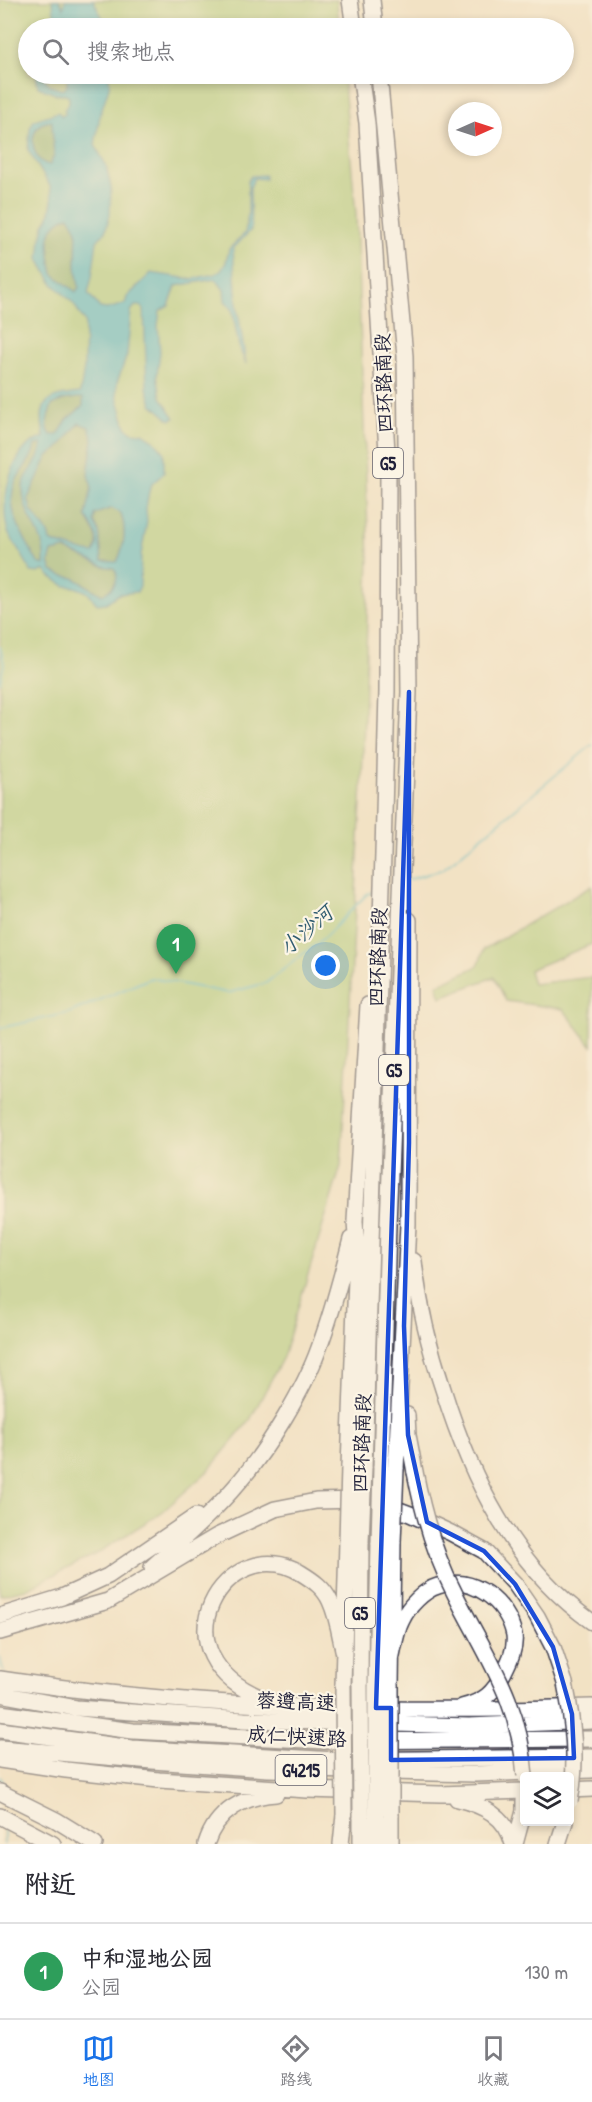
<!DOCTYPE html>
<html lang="zh">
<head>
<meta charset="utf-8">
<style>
  body { margin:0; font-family:"Patrick Hand","LXGW WenKai TC",sans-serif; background:#f7f7f7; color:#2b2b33 }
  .controls { position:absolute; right:18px; bottom:18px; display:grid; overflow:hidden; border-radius:6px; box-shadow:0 3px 9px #0003 }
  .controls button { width:54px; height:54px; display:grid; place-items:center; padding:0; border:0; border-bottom:2px solid #e1e1e2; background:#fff; color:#2b2b33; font:30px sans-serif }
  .compass { position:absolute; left:448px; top:102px; width:54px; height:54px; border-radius:50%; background:#fff; box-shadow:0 3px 9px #0003; rotate:87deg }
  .you { position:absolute; left:326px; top:966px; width:21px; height:21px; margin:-15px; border:4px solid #fff; border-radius:50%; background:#1a73e8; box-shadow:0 0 0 9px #1a73e833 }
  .badge { display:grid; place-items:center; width:39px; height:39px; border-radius:50%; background:#1a73e8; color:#fff; font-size:20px; font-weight:700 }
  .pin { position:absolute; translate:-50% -50px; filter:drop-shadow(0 2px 3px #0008) }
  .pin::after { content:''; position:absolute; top:32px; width:21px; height:18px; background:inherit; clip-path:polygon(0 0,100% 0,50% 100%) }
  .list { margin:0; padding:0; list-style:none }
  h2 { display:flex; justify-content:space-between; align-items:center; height:78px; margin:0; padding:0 24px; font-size:26px }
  h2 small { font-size:20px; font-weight:400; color:#7c7c81 }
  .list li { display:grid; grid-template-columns:39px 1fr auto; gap:18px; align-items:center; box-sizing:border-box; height:96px; padding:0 24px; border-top:2px solid #e1e1e2 }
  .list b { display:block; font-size:22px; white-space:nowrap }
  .list p { margin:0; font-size:20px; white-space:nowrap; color:#7c7c81 }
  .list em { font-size:20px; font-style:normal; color:#7c7c81 }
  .icon { flex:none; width:33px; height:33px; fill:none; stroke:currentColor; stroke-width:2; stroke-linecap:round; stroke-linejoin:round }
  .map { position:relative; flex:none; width:592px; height:1844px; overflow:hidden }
  .search { position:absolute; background:#fff; box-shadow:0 3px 9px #0003; left:18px; right:18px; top:18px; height:66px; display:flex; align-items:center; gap:15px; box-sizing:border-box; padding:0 21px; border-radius:33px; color:#7c7c81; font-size:22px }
  .sheet { height:174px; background:#fff }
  nav { display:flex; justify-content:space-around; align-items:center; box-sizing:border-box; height:84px; border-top:2px solid #e1e1e2; background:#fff; font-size:16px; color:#7c7c81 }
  nav a { display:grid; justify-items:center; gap:3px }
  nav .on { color:#1a73e8 }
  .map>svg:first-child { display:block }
</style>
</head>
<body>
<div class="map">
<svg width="592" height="1844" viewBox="0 0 592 1844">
  <rect width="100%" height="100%" fill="#fcf5e5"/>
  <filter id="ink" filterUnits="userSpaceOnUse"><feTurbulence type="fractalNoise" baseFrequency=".0167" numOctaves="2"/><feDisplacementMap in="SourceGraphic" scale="12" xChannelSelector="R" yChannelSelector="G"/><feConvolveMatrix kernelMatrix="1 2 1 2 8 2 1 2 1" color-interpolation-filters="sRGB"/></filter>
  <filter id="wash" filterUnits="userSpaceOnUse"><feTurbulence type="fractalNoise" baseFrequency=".008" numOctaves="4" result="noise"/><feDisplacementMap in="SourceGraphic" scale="24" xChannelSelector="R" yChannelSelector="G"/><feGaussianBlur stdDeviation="1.35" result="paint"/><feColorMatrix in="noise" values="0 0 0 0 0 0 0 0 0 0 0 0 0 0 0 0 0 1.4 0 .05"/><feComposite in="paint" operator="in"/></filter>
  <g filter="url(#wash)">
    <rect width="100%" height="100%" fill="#f2e2c4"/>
    <path fill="#a8cb74" stroke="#657658" stroke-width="1.5" d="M0,0h337l2,28h-311v46h315l13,140 13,344 -7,225 -21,383 -58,191 -33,63 -42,51 -47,42 -65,41 -70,35 -26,6z
      M592,886v58l-63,26 4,14 59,-7v69l-29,-37 -57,-8 -12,-24 -53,20 -4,-12 41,-19 6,-17z"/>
    <path fill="#86af66" stroke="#546850" stroke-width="1.5" d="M52,121l2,35 -4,9c-17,-2 -22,-28 -11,-39 3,-4 8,-4 13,-5z
      M69,216l8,14 -1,36 3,21 -3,5 -23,-18c-4,-23 -11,-49 16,-58z
      M77,397l6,1v8l-16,14 -9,16 -7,-1c-7,-10 -3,-19 1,-30l11,-5z
      M79,423l10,4 4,12 -5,36 4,12 -6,29c7,10 16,25 8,37 -5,0 -38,-9 -44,-12l-2,-8 -17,-23 -3,-12 20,-42 10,-7z
      M42,444l-4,17 -15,23v10l8,27 9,11 5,18 -1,15 -6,-2c-12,-23 -34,-53 -23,-80 6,-14 18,-23 20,-38z
      M112,508l9,6c6,16 3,33 -4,48l-15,-1 -3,-29 -5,-10 1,-8z
      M65,549l38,17 11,2c8,10 -2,22 -12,27l-28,-17 -14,-3 -8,-4 -3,-9 3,-10z"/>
    <path fill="#46b4c1" stroke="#346b7e" stroke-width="1.5" fill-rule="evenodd" d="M53,0h6l5,8 1,-8h29c3,11 10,17 13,28h-40l-1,-13 -8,3 -4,-2z
      M36,74h5l10,12 12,4 4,-4v-7l-3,-5h44l2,10 -10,31 -5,30 11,20 5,22 -1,28 -5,17 -8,9 -5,36 -4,16 12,15 7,1 18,-5 2,-7 24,-24 40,6 24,-5 6,-3 5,-9 3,-13 16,-16 3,-20v-32l3,-5 14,-1v4l-11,-1 -4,10 1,42 -18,19 4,54 9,61 -7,-17 -7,-38 -7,-8 -1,-11 -8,-11 -40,7 -7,20 -9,5 -2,14 2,27 -3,23 4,22 14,21 -5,2 -18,-16 -5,-16 -3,-78 -4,-4h-5l-4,5 -4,44 -10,28v13l9,31 6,5 11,1 11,7 10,12v21l-12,11 -3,7 -3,17 1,14 -6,33 -1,31 -3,6 -18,2 -13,9 -9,1 -10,-12 -12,-5 -10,-1 -14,-9 -7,-7 -5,3 -8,-1c-6,-14 -16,-26 -23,-40 -8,-27 0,-67 20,-87 4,-4 11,-5 16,-8 -6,-37 1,-40 36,-44l4,-25 1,-46 -12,-19 -20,-19 -14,-25 2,-21 3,-13 5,-8 3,-16 -2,-15 -22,-36 2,-22 4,-8 24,-8 4,4 4,-3 -2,-3 5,-7v-6l-4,-3h-10l-17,-7zM52,121l2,35 -4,9c-17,-2 -22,-27 -12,-39 4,-4 9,-4 14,-5zM69,216l8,14 -1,36 3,21 -3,5 -23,-18c-4,-22 -11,-49 16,-58zM77,398h6v8l-16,14 -9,15h-7c-7,-10 -3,-19 1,-30l11,-5zM79,423l10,4 4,12 -5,36 4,12 -6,29c7,10 16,26 8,37 -5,0 -38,-9 -44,-12l-2,-8 -17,-23 -3,-12 20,-42 10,-7zM42,444c-1,19 -20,30 -19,47 1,31 24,40 21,74l-6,-2c-12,-23 -34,-53 -23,-80 6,-14 18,-23 20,-38zM112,508l9,6c6,16 3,34 -4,48l-15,-1 -3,-29 -5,-10 1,-8zM65,549l38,17 11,2c8,11 -2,22 -12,27l-28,-17 -14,-3 -8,-4 -3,-9 3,-10z"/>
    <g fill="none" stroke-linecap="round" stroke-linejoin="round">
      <path stroke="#46b4c1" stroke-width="2" d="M0,647l4,17 -4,18
        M408,880l35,-11 149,-124
        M0,1028l69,-15 82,-35 77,15 38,-10 59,-46 42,-43 10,-3
        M0,1658l4,16
        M0,1777l6,10
        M4,1844v-18"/>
    </g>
  </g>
  <g filter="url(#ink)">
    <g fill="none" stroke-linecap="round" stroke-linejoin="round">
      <g stroke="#413f50" stroke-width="18">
        <path id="highway" d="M350,0l4,28
          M372,0l3,28
          M360,74l7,49 21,345 -1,223 -4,163 -19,614
          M379,74l26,282 4,336 -21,533 -7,243
          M414,1261c5,44 15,86 29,128 28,90 70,177 149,233
          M407,1415l1,20 7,37
          M349,1467l8,-215 -2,-31 13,-216
          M396,1469l12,-245 1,-304
          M152,1567c30,-27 61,-54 88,-86 29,-34 64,-91 79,-133 13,-35 23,-73 32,-109
          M0,1616l62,-19 46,-21 88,-60
          M0,1632l108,-31 109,-65 58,-27 41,-8 42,-1 28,5 24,9 41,19 33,18 31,33 22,32 16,31 12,36
          M391,1660c3,-13 5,-29 11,-40 6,-13 22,-30 36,-34 34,-12 70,16 76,49 2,14 -5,27 -11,39 -10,20 -19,27 -41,33
          M0,1679c195,30 395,34 592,28
          M343,1685l4,-143
          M360,1685l1,-143
          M376,1686l3,-143
          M391,1686l2,-144
          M0,1694l76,14 168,12 225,6 123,-5
          M270,1701c-125,-44 -41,-173 31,-128 13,8 23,15 29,28 8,17 10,36 14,53
          M0,1713l133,18 192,10 267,-2
          M0,1730l132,18 203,12 257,-3
          M0,1748l152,13 116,8 207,5 117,-4
          M0,1760l66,10 93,10 148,10 133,4 84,-3
          M570,1790l22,-1
          M0,1792l56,28 39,24
          M457,1799c26,6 49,17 56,45
          M391,1815v29
          M0,1816l53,28
          M376,1816v28
          M361,1817v27
          M206,1844c10,-32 37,-48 70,-50
          M341,1844l3,-29
          M515,1844l9,-33v-11
          M558,1844l7,-22"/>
      </g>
      <use href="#highway" stroke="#fff" stroke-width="15"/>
      <g stroke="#413f50" stroke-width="18" stroke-linecap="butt">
        <path id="highway-bridge" d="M415,1472c8,42 20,84 40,122 32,64 65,107 70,182
          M347,1542l2,-75
          M361,1542l3,-74
          M393,1542l3,-73
          M379,1543l2,-75
          M565,1683c8,39 13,78 5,118
          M343,1685l1,130
          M360,1685l1,132
          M391,1686v129
          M376,1816v-130"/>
      </g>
      <use href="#highway-bridge" stroke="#fff" stroke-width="15"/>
    </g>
  </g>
  <path d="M0 0H592V1844H0ZM409,692v451l-5,183 4,109 19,87 57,29 31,33 38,63 19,67 2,44 -183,2v-52h-15z" fill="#f2e2c4" fill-opacity=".55" fill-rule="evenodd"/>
  <path fill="none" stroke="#1d4ed8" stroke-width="4.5" stroke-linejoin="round" d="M409,692v451l-5,183 4,109 19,87 57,29 31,33 38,63 19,67 2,44 -183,2v-52h-15z"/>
  <g text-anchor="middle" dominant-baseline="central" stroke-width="4.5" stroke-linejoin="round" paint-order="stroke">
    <g fill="#fcf5e5" stroke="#63616e" stroke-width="1.5">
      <rect x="373" y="448" width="30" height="30" rx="4.5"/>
      <rect x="379" y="1055" width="30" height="30" rx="4.5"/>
      <rect x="345" y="1598" width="30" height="30" rx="4.5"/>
      <rect x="275.5" y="1755" width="51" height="30" rx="4.5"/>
    </g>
    <g font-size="18" font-weight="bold" fill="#22223b">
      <text x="388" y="463">G5</text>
      <text x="394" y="1070">G5</text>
      <text x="360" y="1613">G5</text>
      <text x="301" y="1770">G4215</text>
    </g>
    <g font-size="20" fill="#22223b" stroke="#fcf5e5">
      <text transform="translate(383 383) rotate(-92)">四环路南段</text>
      <text transform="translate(377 957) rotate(-88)">四环路南段</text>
      <text transform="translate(361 1443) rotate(-88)">四环路南段</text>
      <text transform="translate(296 1701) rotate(2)">蓉遵高速</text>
      <text transform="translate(297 1736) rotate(3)">成仁快速路</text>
    </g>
    <g font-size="21" font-style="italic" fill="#305c71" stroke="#fcf5e5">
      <text transform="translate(306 930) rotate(-41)">小沙河</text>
    </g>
  </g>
</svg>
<div class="controls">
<button><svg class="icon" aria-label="layers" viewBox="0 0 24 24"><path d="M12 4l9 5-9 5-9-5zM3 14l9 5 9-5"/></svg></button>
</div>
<svg class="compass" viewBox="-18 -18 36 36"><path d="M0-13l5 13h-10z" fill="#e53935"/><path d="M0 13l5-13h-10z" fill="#7c7c81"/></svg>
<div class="you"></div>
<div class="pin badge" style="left:176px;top:974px;background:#2e9e5b">1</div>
<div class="search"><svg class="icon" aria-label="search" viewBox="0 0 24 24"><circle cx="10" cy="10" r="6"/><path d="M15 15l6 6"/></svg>搜索地点</div>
</div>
<section class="sheet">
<h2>附近<small></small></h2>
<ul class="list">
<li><span class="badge" style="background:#2e9e5b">1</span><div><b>中和湿地公园</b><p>公园</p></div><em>130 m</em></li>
</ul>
</section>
<nav>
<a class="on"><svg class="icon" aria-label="map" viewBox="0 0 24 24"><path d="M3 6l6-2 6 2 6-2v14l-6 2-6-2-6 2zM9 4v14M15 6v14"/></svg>地图</a>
<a><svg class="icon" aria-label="directions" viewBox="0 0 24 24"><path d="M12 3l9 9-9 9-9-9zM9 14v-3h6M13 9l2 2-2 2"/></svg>路线</a>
<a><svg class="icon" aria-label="saved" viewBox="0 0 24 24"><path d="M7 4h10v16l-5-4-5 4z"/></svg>收藏</a>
</nav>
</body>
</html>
